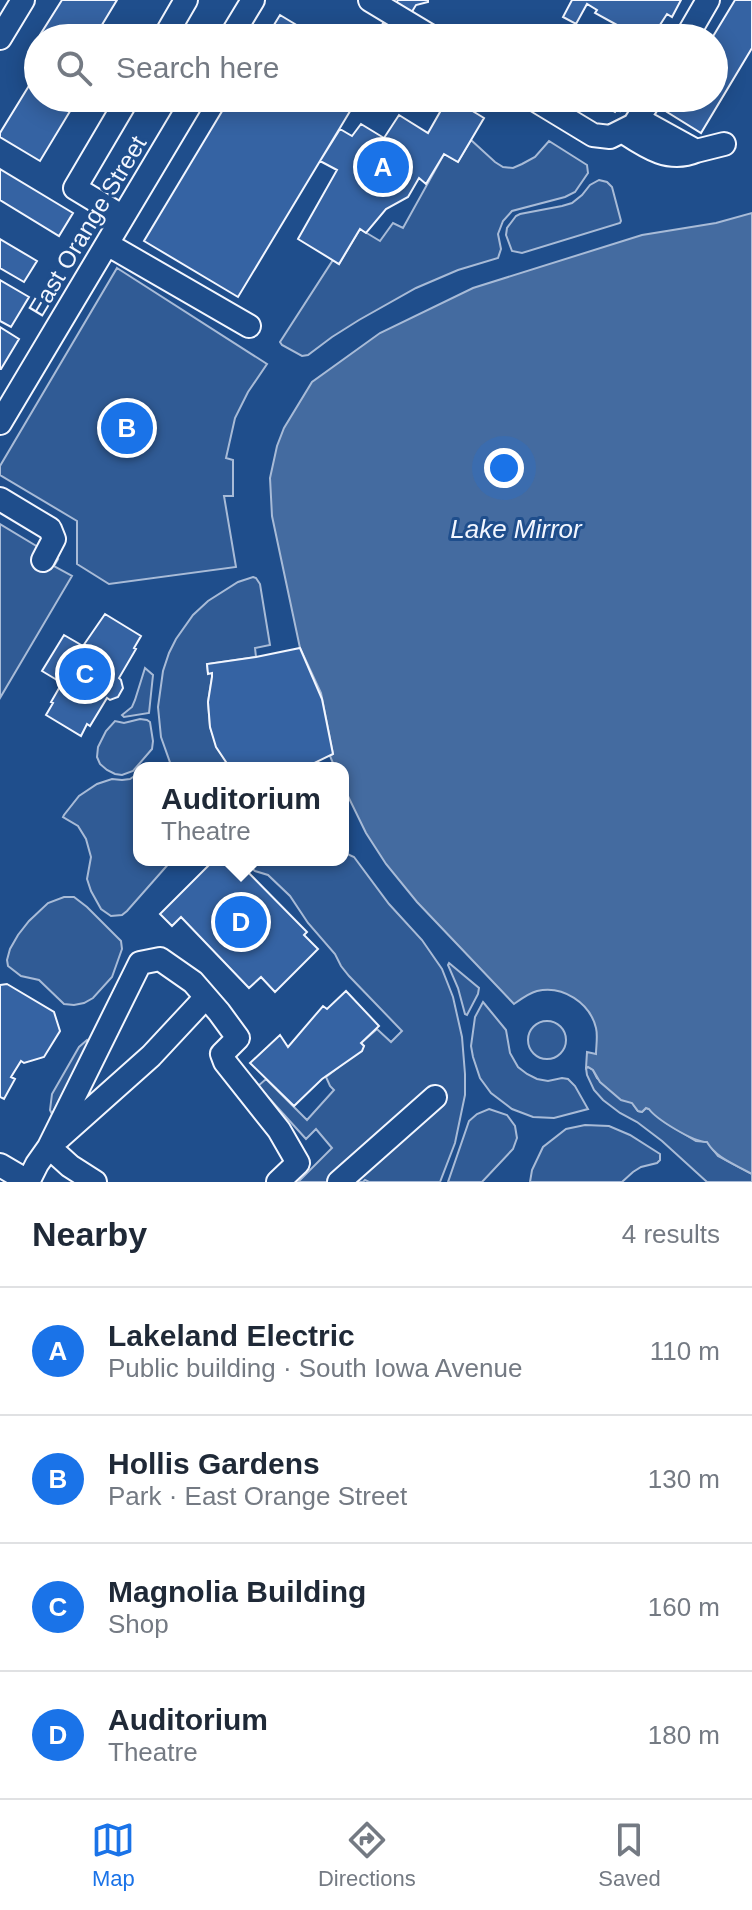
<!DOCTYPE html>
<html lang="en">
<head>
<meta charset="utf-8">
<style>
  body { margin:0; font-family:Helvetica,sans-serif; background:#f6f6f7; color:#1f2937 }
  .you { position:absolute; left:504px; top:468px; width:28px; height:28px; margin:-20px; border:6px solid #fff; border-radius:50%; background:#1a73e8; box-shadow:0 0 0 12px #1a73e833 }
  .badge { display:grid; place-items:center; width:52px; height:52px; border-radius:50%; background:#1a73e8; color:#fff; font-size:26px; font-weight:700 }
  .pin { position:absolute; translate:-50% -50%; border:4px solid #fff; box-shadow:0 2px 8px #0006 }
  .popup { position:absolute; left:133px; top:762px; width:216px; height:104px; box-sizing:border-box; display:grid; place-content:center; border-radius:16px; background:#fff; filter:drop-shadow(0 2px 6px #0005); font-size:26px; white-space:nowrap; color:#747a83 }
  .popup b { font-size:30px; color:#1f2937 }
  .popup::after { content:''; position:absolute; left:50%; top:100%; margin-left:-16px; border:16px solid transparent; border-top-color:#fff }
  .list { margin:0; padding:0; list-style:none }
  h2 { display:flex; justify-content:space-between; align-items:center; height:104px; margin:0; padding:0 32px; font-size:34px }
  h2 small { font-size:26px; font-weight:400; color:#747a83 }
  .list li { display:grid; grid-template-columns:52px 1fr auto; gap:24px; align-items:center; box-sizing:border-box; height:128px; padding:0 32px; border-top:2px solid #e0e1e3 }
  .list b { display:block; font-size:30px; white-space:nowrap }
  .list p { margin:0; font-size:26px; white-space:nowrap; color:#747a83 }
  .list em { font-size:26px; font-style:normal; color:#747a83 }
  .icon { flex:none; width:44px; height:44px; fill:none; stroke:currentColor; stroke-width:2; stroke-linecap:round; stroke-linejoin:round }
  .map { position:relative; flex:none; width:752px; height:1182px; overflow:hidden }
  .search { position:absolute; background:#fff; box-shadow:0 4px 20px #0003; left:24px; right:24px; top:24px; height:88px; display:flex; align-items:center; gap:20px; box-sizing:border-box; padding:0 28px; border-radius:44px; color:#747a83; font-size:30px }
  .sheet { height:616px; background:#fff }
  nav { display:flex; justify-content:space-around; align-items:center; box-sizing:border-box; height:112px; border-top:2px solid #e0e1e3; background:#fff; font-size:22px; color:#747a83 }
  nav a { display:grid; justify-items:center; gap:4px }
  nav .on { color:#1a73e8 }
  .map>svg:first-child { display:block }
</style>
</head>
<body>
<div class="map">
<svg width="752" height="1182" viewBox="0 0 752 1182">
  <rect width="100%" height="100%" fill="#1f4e8c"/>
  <path fill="#305b95" stroke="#a8bbd7" stroke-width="2" d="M471,140l24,22 8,5 10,1 9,-4 13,-7 14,-16 38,24 1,8 -13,19 -10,5 -53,14 -9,10 -5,13 3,15 -3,9 -40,12 -42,18 -57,32 -27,17 -24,18 -6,1 -20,-11 -2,-3 53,-82 6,4 21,-35 20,12 13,-18 10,5 41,-74 14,8z
    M599,180l8,2 5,5 9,34 -1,2 -98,30 -10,-2 -6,-16 1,-7 9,-12 4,-2 42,-8 10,-3 10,-8 8,-10z
    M117,268l150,96 -19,28 -13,26 -9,40 7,2v36h-9l12,71 -127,17 -32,-20v-43l-77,-46v-9z
    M0,524l58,35 -4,7 18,10 -72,122z
    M253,577l3,1 4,6 10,61 -15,3 1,9 -49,7 1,9h4v4l-4,25 2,25 7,20 13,21h-58l-11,-31 -3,-30 5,-36 6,-18 7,-14 17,-24 15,-14 30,-19z
    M145,668l8,7 -4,38 -25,4 -2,-2 10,-8 3,-7z
    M140,719l7,1 3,2 3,19 -1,8 -19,22 -11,4 -7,-1 -8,-4 -7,-6 -3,-7 1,-10 8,-16 9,-10 9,2z
    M139,773v87h33l-45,51 -5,4 -11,1 -10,-7 -10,-18 -4,-12 4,-22 -5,-18 -8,-13 -15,-9 1,-2 15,-19 18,-12 15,-5 10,1 8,-1z
    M343,852l11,5 35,47 33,36 20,29 11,28 9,40 3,37v21l-10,48 -15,39h-71l-4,-2 -2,2h-65l34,-34 -16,-19 -10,10 -48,-53 8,-7 41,41 27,-30 -4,-4 -4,-9 36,-28 2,-3 -3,-3 16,-14 14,13 11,-11 -53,-55 -8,-10 -6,-12 -27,-31 -18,-27 -22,-21 -13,-4 -12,-11h100z
    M64,897h10l13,10 34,34 1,8 -10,28 -19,21 -9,5 -10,2 -10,-1 -25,-24 -18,-4 -13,-10 -1,-6 3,-11 8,-14 11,-14 19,-18z
    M449,963l30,25 -1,6 -11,21 -2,-1 -7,-26 -10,-23z
    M483,1002l23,28 4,23 8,14 9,7 10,5 11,2 14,-3 6,1 7,7 13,23 -34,9 -21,-1 -21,-8 -21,-16 -11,-15 -7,-21 -2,-11 4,-29z
    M528 1040a19 19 0 1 1 38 0a19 19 0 1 1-38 0Z
    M87,1040l2,3 -37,71 -2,-4 2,-16 27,-47z
    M588,1067l5,3 4,8 35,25 6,8 4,1 4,-4 3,1 17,14 30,18 11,1 11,14 34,18v8h-45l-45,-41 -25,-19 -17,-9 -17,-13 -9,-10 -7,-15 -1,-7z
    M489,1109l18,6 8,11 2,12 -4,11 -31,33h-34l21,-61 8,-7z
    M585,1125l24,1 21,9 30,19v6l-3,3 -16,4 -8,5 -11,10h-92l2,-12 11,-23 23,-18z"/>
  <path fill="#446ba0" stroke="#a8bbd7" stroke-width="2" d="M752,213v961c-17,-10 -35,-15 -45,-32 -14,0 -51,-23 -58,-33l-3,-1 -4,4 -4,-1 -6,-8 -11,-3 -21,-18 -7,-12 -5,-3 -2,1 1,-16 9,2c0,-8 2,-18 0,-26 -6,-25 -33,-43 -59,-37 -8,2 -16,8 -23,13l-97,-102 -31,-38 -20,-31 -23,-47v-18h-8l-5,-12 3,-2 -12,-61 -21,-45 -28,-132 -2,-38 7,-32 7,-18 28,-46 68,-49 93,-45 169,-53 74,-12z"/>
  <path fill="#3563a3" stroke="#f2f6ff" stroke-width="2" d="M62,0h55l-23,38h-49l-5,-3z
    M398,0h30v2l-12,3 -20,33h-32l3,-5 11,-2z
    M572,0h109l-9,17 -5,-3 -9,14 6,4 -2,4 1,2h-53l7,-13 -22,-12 2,-3 -10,-6 -11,20 -13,-7z
    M735,0h17v48l-51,85 -34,-21 9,-14h38v-60h-2z
    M280,15l38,23h-52z
    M38,71v27h40l-38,63 -40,-24v-4z
    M230,98h128l-120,199 -94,-56z
    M448,98h3l33,20 -26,44 -14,-8 -18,30 -7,-6 -11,19 -22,12 -20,24 -6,-4 -21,35 -41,-25 39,-69 -17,-9 20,-32 12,7 9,-12 23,14 15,-23 29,18z
    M592,98h36l-8,13 -3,-2 -2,3z
    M0,169l73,44 -14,23 -59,-36z
    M0,239l37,22 -13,21 -24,-14z
    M0,280l29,17 -18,30 -11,-6z
    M0,327l19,12 -18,30h-1z
    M105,614l36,22 -7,12 2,1 -17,29 2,2 2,8 -5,9 -8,3 -3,-2 -17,28 -3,-2 -6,12 -35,-21 7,-12 -2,-1 11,-19 -20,-12 22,-36 19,11z
    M300,648l22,51 11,55 -29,14h-74l-14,-21 -6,-20 -2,-25 4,-25v-4l-4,1 -1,-10 49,-7z
    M214,860l16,1 6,-1 71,72 -3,3 14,14 -43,43 -14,-15 -12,11 -68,-71 -9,9 -12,-12z
    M7,984l47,28 6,19 -16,26 -20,6 -3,-2 -10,16 4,2 -11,20 -4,-2v-112z
    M346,991l33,35 -18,17 3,3 -2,5 -40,28 -28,27 -44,-43 30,-28 8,12 35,-41 4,3z"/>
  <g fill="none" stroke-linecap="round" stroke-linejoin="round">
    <g stroke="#f2f6ff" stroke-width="26">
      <path id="minor" d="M370,0l63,38
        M0,38l23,-38
        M164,38l22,-38
        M230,38l23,-38
        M686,38l22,-38
        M532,98l61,37 17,2 24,-12 17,-27
        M622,131c23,15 46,32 74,20l-58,-32
        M696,151l28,-7
        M123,217l-48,-29 53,-90
        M107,244l142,82
        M0,423l194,-325
        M0,499l50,30 4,10 -11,21
        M59,1138l92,-82 55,-59
        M49,1147l21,19 25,16
        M0,1165l29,17
        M28,1182l9,-18 12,-17 91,-184 20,-4 33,23 26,30 19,26 -16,16 3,8 54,68 19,33 -20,19
        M339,1182l96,-85"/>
    </g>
    <use href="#minor" stroke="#1f4e8c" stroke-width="22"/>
  </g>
  <g text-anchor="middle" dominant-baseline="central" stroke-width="6" stroke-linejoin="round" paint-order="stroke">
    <g font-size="24" fill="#f2f6ff" stroke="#1f4e8c">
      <text transform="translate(87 226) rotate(-59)">East Orange Street</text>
    </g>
    <g font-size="26" font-style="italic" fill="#f2f6ff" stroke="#1f4e8c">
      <text x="516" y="529">Lake Mirror</text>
    </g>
  </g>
</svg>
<div class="you"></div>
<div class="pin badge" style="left:383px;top:167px">A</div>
<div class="pin badge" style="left:127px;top:428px">B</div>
<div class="pin badge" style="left:85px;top:674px">C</div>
<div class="pin badge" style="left:241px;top:922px">D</div>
<div class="popup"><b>Auditorium</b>Theatre</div>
<div class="search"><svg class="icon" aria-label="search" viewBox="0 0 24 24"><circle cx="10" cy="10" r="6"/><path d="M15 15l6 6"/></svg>Search here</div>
</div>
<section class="sheet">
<h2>Nearby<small>4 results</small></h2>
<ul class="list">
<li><span class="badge">A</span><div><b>Lakeland Electric</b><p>Public building · South Iowa Avenue</p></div><em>110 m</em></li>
<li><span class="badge">B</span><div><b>Hollis Gardens</b><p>Park · East Orange Street</p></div><em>130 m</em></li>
<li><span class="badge">C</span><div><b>Magnolia Building</b><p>Shop</p></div><em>160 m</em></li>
<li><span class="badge">D</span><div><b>Auditorium</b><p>Theatre</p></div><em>180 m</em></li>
</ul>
</section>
<nav>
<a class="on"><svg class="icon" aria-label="map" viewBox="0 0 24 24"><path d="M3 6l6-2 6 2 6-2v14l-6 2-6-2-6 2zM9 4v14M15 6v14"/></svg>Map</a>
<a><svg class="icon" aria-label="directions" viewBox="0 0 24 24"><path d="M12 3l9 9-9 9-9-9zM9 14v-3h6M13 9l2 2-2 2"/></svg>Directions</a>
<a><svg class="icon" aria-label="saved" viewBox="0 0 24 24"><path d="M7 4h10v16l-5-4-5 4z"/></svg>Saved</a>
</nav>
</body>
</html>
